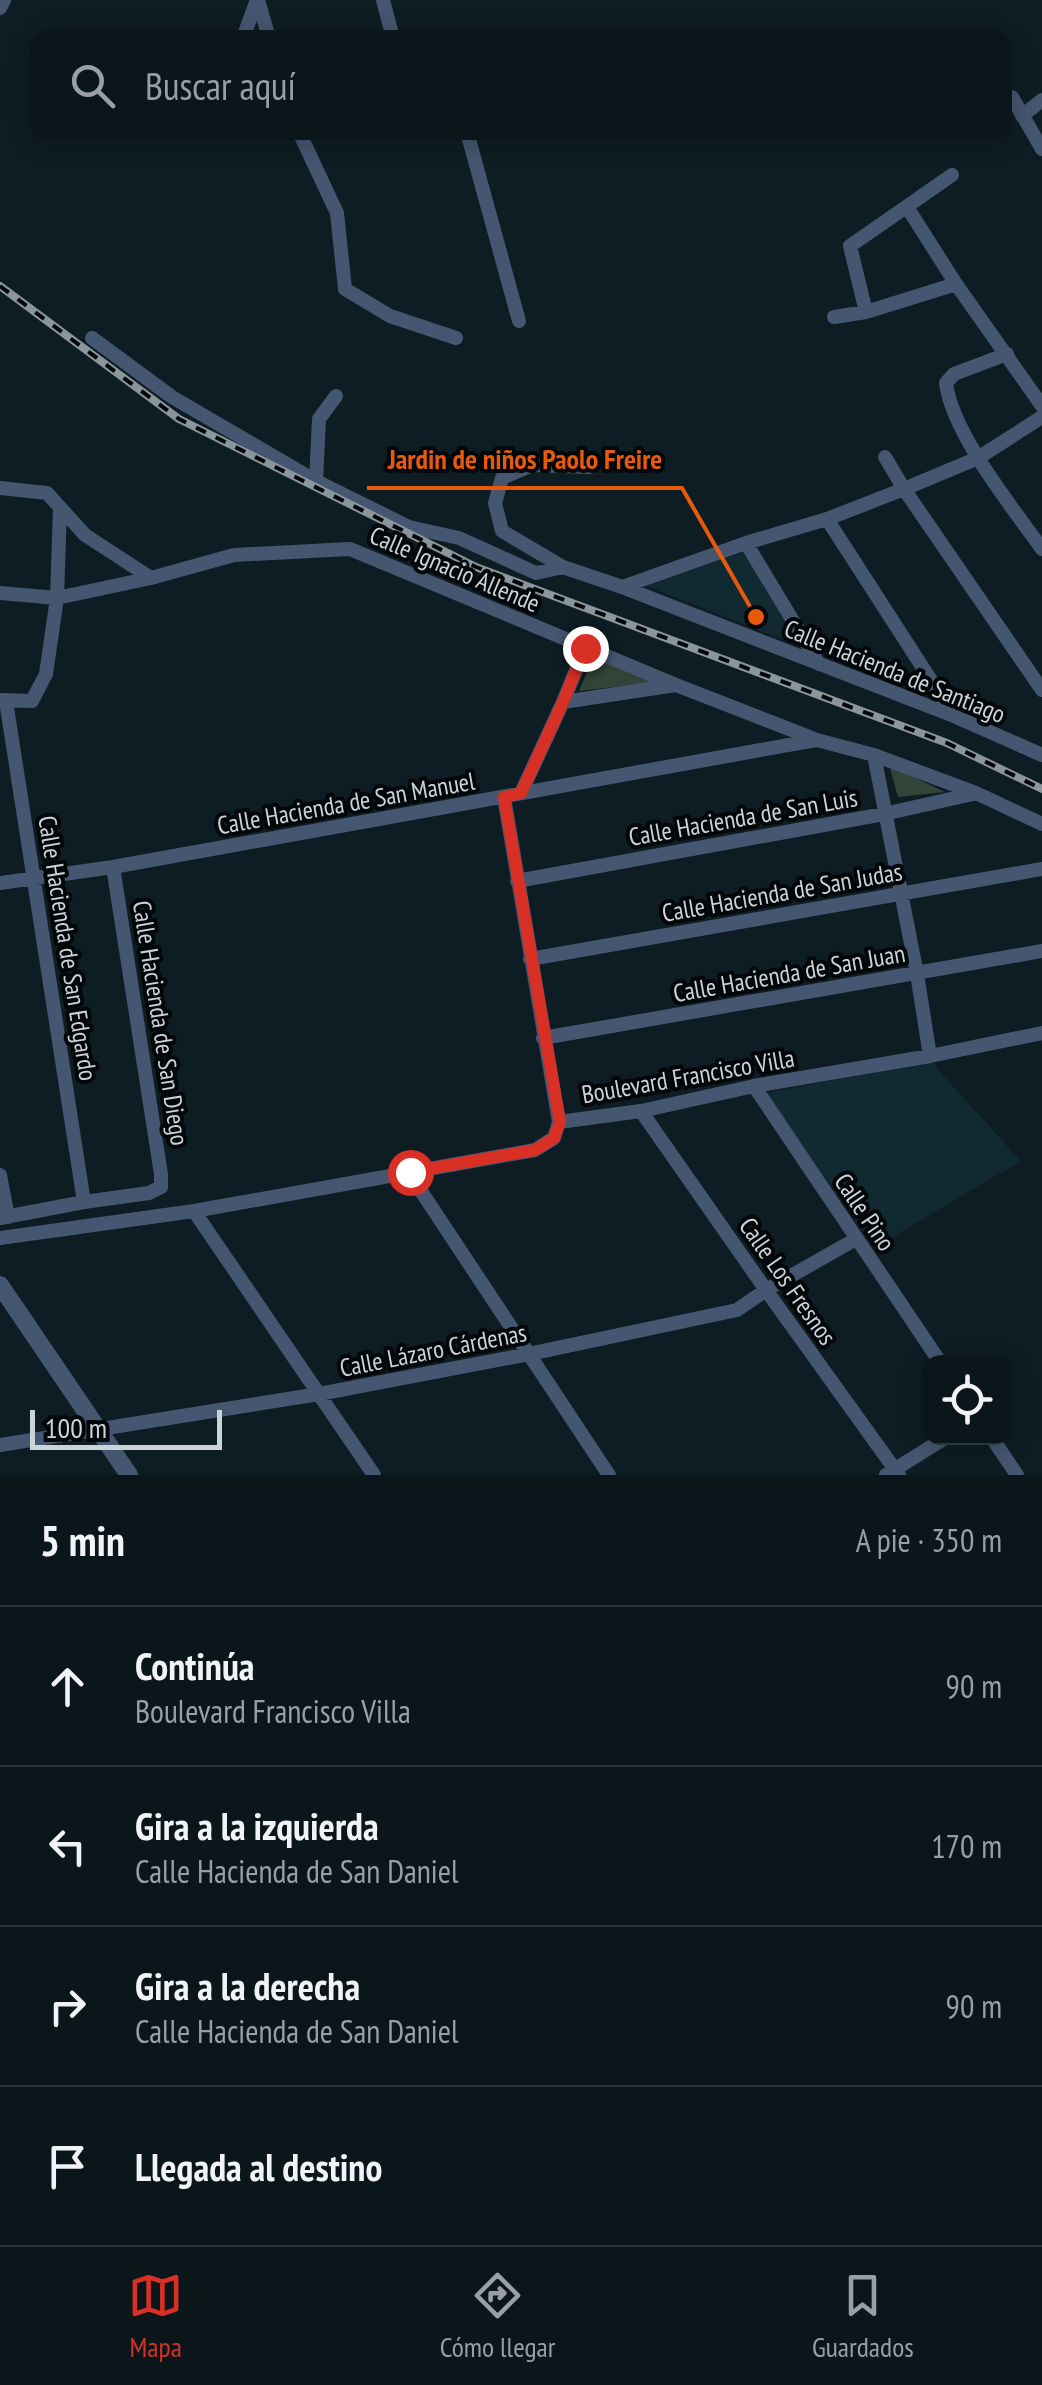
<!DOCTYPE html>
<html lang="es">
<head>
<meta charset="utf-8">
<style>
  body { margin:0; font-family:"PT Sans Narrow",sans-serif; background:#182327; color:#f1f3f6 }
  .controls { position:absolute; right:30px; bottom:30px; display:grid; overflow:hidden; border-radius:20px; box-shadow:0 5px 25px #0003 }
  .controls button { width:90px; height:90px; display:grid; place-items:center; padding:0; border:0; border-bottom:2px solid #2a3539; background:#0a161a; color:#f1f3f6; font:50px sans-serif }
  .scale { position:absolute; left:30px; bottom:25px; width:192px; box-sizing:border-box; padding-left:10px; border:5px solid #cbd5d9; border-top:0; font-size:28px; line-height:35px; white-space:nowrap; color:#cbd5d9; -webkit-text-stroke:8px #030709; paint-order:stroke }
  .stop { position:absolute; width:30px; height:30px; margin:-22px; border:8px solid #d93025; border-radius:50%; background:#fff }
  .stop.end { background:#d93025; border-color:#fff; box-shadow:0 2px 10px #0008 }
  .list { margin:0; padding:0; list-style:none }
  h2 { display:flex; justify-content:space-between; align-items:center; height:130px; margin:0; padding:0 40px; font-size:42px }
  h2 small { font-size:32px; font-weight:400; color:#999fa2 }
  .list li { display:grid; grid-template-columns:65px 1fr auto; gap:30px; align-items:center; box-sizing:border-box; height:160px; padding:0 40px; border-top:2px solid #2a3539 }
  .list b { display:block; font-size:38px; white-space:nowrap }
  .list p { margin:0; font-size:32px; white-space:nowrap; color:#999fa2 }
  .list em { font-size:32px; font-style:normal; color:#999fa2 }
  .icon { flex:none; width:55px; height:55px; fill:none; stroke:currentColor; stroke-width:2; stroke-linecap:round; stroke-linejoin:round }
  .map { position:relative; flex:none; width:1042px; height:1475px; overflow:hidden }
  .search { position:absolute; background:#0a161a; box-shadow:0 5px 25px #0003; left:30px; right:30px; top:30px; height:110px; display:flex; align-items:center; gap:25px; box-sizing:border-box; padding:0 35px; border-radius:20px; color:#999fa2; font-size:38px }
  .sheet { height:770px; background:#0a161a }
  nav { display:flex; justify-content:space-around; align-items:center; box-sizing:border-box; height:140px; border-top:2px solid #2a3539; background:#0a161a; font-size:28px; color:#999fa2 }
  nav a { display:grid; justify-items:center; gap:5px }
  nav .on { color:#d93025 }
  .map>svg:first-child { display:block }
</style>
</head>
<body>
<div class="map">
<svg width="1042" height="1475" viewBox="0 0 1042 1475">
  <rect width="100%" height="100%" fill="#0e1d23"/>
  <path fill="#112931" d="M746,551l59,97 -159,-62z
    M933,1061l8,12 80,88 -147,87 -108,-155z"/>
  <path fill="#324337" d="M594,655l62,27 -77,9z
    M889,765l56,27 -47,5z"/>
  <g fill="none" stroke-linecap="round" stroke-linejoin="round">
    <path stroke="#455670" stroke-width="14" d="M258,0l11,38
      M383,0l10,38
      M0,8l4,-8
      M243,38l14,-38
      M1012,97l30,52
      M1022,116l20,-16
      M299,132l38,81 8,76 45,27 66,22
      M467,132l52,189
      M907,207l49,77 86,122
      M866,312l-16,-66 102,-71
      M834,317l32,-5 90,-28
      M92,338l80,59 144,84 93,46 50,11 77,35 27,-6
      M1007,354l-53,20 -8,9c6,50 66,124 96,166
      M885,457l19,32 138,201
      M590,467l-58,-2 -30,13 -7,25 7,28 61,36 59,20 332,129 88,39
      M316,481l3,-62 17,-23
      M0,488l47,5 38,42 66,43
      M827,519l127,197
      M746,543l73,121
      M622,587l124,-44 81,-24 77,-30 74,-31 64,-41
      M0,593l57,5 94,-20 83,-23 116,-6 326,136 141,55 57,15 102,38 66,31
      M1,700l31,1 14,-27 11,-76 3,-91
      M6,701l78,501
      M563,702l113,-17
      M874,755l43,219 13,82
      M521,793l42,-91 22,-54
      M504,797l55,325
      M517,881l367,-67 89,-20
      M0,883l113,-16 703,-127
      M530,959l512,-90
      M543,1038l499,-87
      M754,1086l186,276
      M641,1111l125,179 133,185
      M559,1122l82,-11 113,-25 176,-30 112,-23
      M409,1173l200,302
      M0,1175l8,42
      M194,1211l180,264
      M0,1218l84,-16 65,-9 12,-6v-13l-48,-307
      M0,1238l194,-27 341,-61 19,-12 5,-16
      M992,1438l25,37
      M0,1445l319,-51 210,-40 208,-44 29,-20 90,-51
      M886,1475l59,-37"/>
    <path stroke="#455670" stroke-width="18" d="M0,1285l129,190"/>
    <g stroke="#8a969b" stroke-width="8">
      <path id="rail" d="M0,286l179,133 297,148 471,176 95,46"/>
    </g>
    <use href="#rail" stroke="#030709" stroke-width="4" stroke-dasharray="11" stroke-linecap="butt"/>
  </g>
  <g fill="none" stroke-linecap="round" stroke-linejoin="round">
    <path stroke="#d93025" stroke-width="12" d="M410,1172l125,-22 19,-12 6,-16 -56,-325 17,-4 42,-91 22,-54"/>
  </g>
  <g text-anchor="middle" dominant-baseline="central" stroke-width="8" stroke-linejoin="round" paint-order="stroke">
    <g font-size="25" fill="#cbd5d9" stroke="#030709">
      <text transform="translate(455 569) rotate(23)">Calle Ignacio Allende</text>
      <text transform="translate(895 671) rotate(22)">Calle Hacienda de Santiago</text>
      <text transform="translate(346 803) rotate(-10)">Calle Hacienda de San Manuel</text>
      <text transform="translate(743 817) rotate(-10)">Calle Hacienda de San Luis</text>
      <text transform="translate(782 892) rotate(-10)">Calle Hacienda de San Judas</text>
      <text transform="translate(68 948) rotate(81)">Calle Hacienda de San Edgardo</text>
      <text transform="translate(789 973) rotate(-10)">Calle Hacienda de San Juan</text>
      <text transform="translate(161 1023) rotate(81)">Calle Hacienda de San Diego</text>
      <text transform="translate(688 1076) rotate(-10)">Boulevard Francisco Villa</text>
      <text transform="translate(865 1212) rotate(56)">Calle Pino</text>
      <text transform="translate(788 1281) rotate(55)">Calle Los Fresnos</text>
      <text transform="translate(433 1350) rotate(-11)">Calle Lázaro Cárdenas</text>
    </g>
  </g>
  <path fill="none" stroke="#e8590c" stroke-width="4" d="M756 617L682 488H367"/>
  <circle fill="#e8590c" stroke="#030709" stroke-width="4" cx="756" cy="617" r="10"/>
  <g font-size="28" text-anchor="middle" font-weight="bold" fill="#e8590c" stroke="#030709" stroke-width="8" stroke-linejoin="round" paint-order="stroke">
    <text x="525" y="469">Jardin de niños Paolo Freire</text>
  </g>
</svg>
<div class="controls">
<button><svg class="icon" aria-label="locate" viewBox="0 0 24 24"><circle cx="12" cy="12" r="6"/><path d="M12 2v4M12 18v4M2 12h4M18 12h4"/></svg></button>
</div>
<div class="scale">100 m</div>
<div class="stop" style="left:410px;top:1172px"></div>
<div class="stop end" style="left:585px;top:648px"></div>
<div class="search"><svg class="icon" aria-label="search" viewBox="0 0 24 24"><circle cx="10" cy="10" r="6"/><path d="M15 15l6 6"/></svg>Buscar aquí</div>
</div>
<section class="sheet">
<h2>5 min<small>A pie · 350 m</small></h2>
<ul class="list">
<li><svg class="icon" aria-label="ahead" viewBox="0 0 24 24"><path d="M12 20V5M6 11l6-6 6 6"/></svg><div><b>Continúa</b><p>Boulevard Francisco Villa</p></div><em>90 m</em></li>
<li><svg class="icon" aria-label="left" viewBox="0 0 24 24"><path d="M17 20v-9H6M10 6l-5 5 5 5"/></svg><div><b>Gira a la izquierda</b><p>Calle Hacienda de San Daniel</p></div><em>170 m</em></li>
<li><svg class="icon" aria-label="right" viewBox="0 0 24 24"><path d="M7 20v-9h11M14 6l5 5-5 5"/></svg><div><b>Gira a la derecha</b><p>Calle Hacienda de San Daniel</p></div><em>90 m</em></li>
<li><svg class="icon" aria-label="arrive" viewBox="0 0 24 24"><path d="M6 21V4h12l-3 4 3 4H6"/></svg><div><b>Llegada al destino</b></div></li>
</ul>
</section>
<nav>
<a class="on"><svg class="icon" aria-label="map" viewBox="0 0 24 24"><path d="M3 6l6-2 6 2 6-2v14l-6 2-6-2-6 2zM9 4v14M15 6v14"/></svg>Mapa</a>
<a><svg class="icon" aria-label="directions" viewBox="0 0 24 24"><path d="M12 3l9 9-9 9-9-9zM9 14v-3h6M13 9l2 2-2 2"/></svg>Cómo llegar</a>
<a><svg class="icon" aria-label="saved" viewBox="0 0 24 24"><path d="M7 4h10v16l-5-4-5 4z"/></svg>Guardados</a>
</nav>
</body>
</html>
